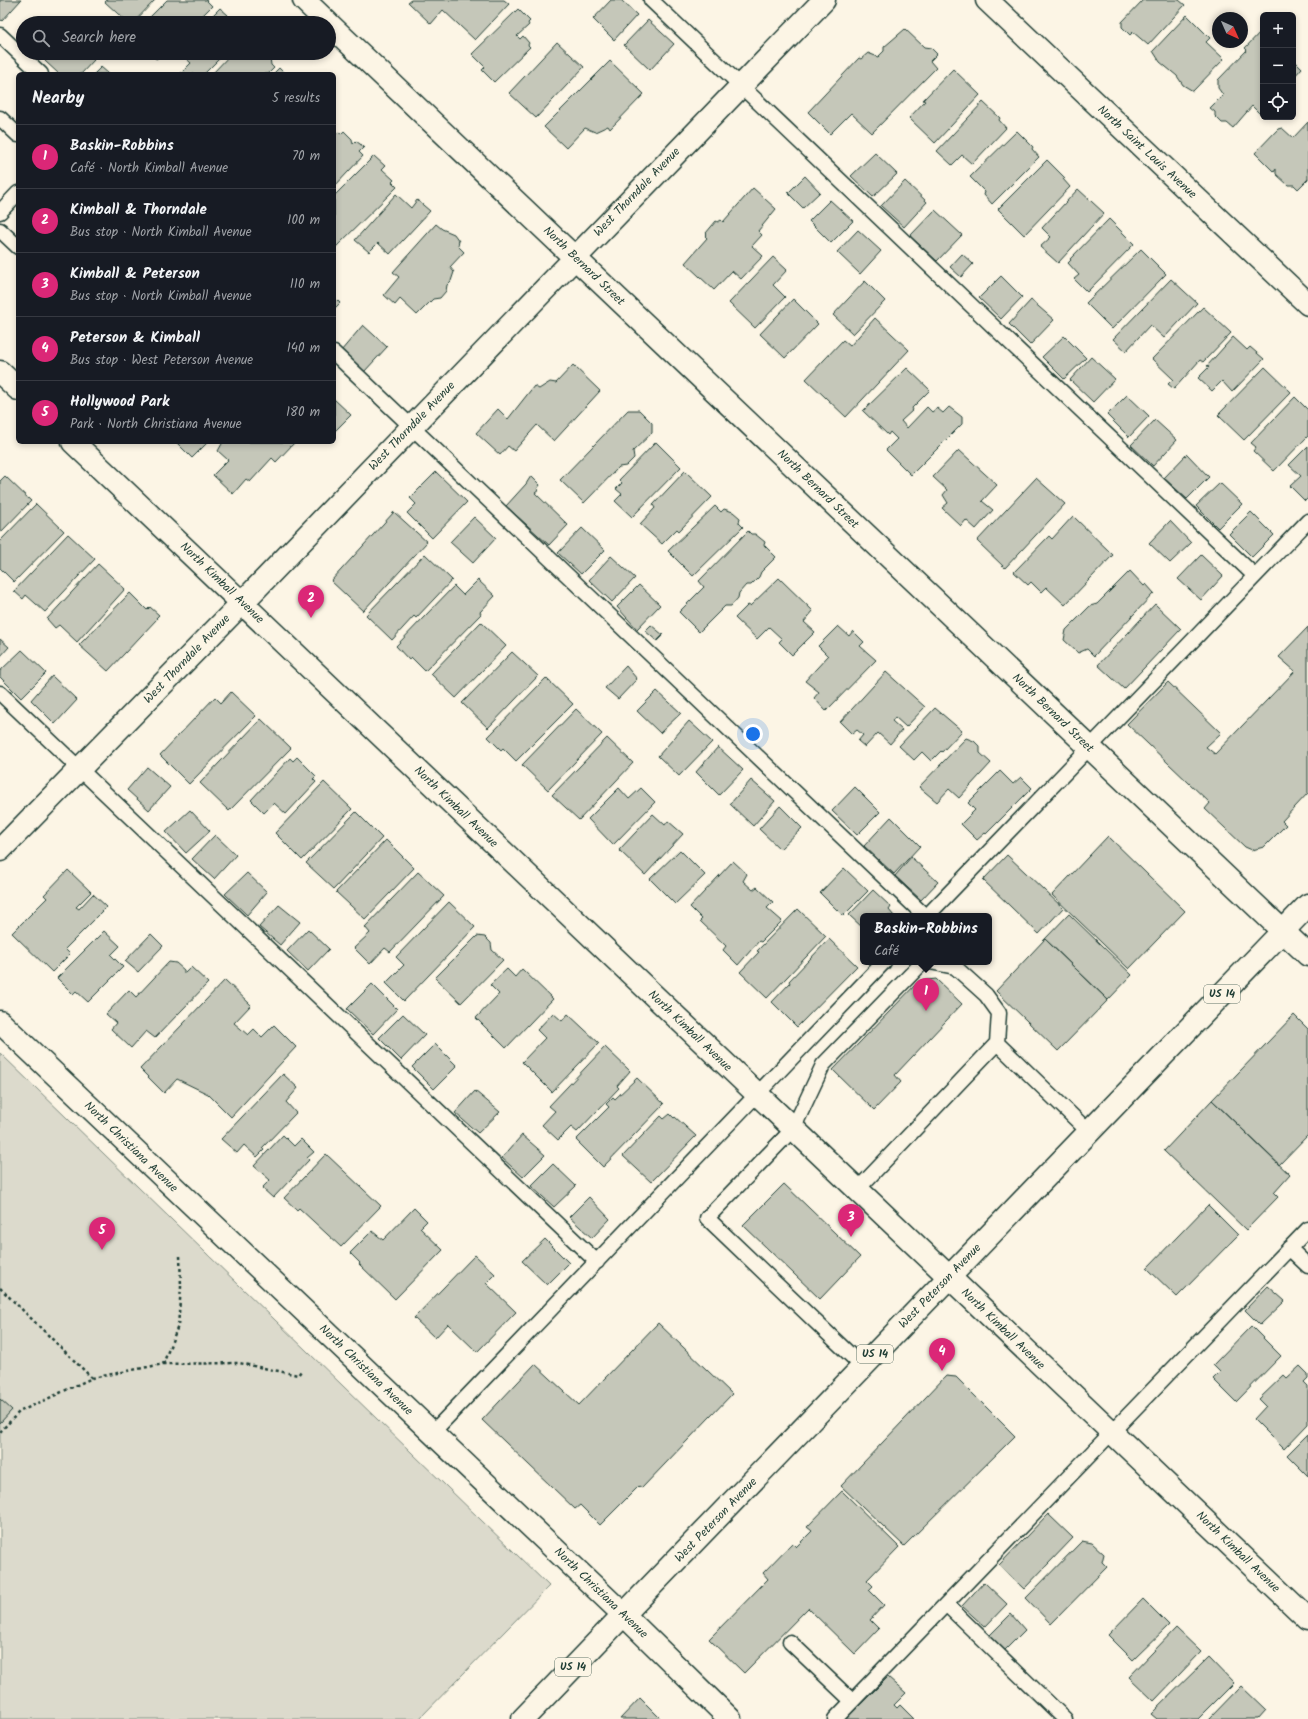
<!DOCTYPE html>
<html lang="en">
<head>
<meta charset="utf-8">
<style>
  body { margin:0; font-family:Kalam,sans-serif; background:#20242c; color:#f1f3f6 }
  .controls { position:absolute; right:12px; top:12px; display:grid; overflow:hidden; border-radius:6px; box-shadow:0 2px 6px #0003 }
  .controls button { width:36px; height:36px; display:grid; place-items:center; padding:0; border:0; border-bottom:1px solid #363941; background:#171b24; color:#f1f3f6; font:20px sans-serif }
  .compass { position:absolute; left:1212px; top:12px; width:36px; height:36px; border-radius:50%; background:#171b24; box-shadow:0 2px 6px #0003; rotate:135deg }
  .you { position:absolute; left:753px; top:734px; width:14px; height:14px; margin:-10px; border:3px solid #fff; border-radius:50%; background:#1a73e8; box-shadow:0 0 0 6px #1a73e833 }
  .badge { display:grid; place-items:center; width:26px; height:26px; border-radius:50%; background:#db2777; color:#fff; font-size:13px; font-weight:700 }
  .pin { position:absolute; translate:-50% -33px; filter:drop-shadow(0 1px 2px #0008) }
  .pin::after { content:''; position:absolute; top:21px; width:14px; height:12px; background:inherit; clip-path:polygon(0 0,100% 0,50% 100%) }
  .popup { position:absolute; left:860px; top:913px; width:132px; height:52px; box-sizing:border-box; display:grid; place-content:center; border-radius:6px; background:#171b24; filter:drop-shadow(0 1px 3px #0005); font-size:13px; white-space:nowrap; color:#9ea1a6 }
  .popup b { font-size:15px; color:#f1f3f6 }
  .popup::after { content:''; position:absolute; left:50%; top:100%; margin-left:-8px; border:8px solid transparent; border-top-color:#171b24 }
  .list { margin:0; padding:0; list-style:none }
  h2 { display:flex; justify-content:space-between; align-items:center; height:52px; margin:0; padding:0 16px; font-size:17px }
  h2 small { font-size:13px; font-weight:400; color:#9ea1a6 }
  .list li { display:grid; grid-template-columns:26px 1fr auto; gap:12px; align-items:center; box-sizing:border-box; height:64px; padding:0 16px; border-top:1px solid #363941 }
  .list b { display:block; font-size:15px; white-space:nowrap }
  .list p { margin:0; font-size:13px; white-space:nowrap; color:#9ea1a6 }
  .list em { font-size:13px; font-style:normal; color:#9ea1a6 }
  .icon { flex:none; width:22px; height:22px; fill:none; stroke:currentColor; stroke-width:2; stroke-linecap:round; stroke-linejoin:round }
  .map { position:relative; flex:none; width:1308px; height:1719px; overflow:hidden }
  .search { position:absolute; background:#171b24; box-shadow:0 2px 6px #0003; left:16px; top:16px; width:320px; height:44px; display:flex; align-items:center; gap:10px; box-sizing:border-box; padding:0 14px; border-radius:22px; color:#9ea1a6; font-size:15px }
  .panel { position:absolute; background:#171b24; box-shadow:0 2px 6px #0003; left:16px; top:72px; width:320px; height:372px; border-radius:6px }
  .map>svg:first-child { display:block }
</style>
</head>
<body>
<div class="map">
<svg width="1308" height="1719" viewBox="0 0 1308 1719">
  <rect width="100%" height="100%" fill="#fcf5e5"/>
  <filter id="ink" filterUnits="userSpaceOnUse"><feTurbulence type="fractalNoise" baseFrequency=".025" numOctaves="2"/><feDisplacementMap in="SourceGraphic" scale="8" xChannelSelector="R" yChannelSelector="G"/><feConvolveMatrix kernelMatrix="1 2 1 2 8 2 1 2 1" color-interpolation-filters="sRGB"/></filter>
  <g filter="url(#ink)">
    <path fill="#dcdacc" stroke="#7e8c80" d="M0,1053l549,533 -130,133h-419z"/>
    <path fill="#c5c7b9" stroke="#1f3d34" d="M0,0h21l-19,21 -2,-2z
      M107,0h48l-22,23h-5l-23,-21z
      M167,0h39l6,6 -17,17h-51z
      M411,0h93l5,4 -34,36 -32,-30 -12,14 -23,-22z
      M611,0h10l16,15 -23,25 -21,-21z
      M1143,0h36l6,5 -37,40 -15,-13 -3,3 -8,-8v-5z
      M220,8l8,7 -3,3 6,5h-26z
      M518,9l12,12 -2,2 1,2 -12,11 3,3 3,-3 6,7 -1,2 2,2 -36,35 -12,-12 3,-3 -13,-13z
      M1187,15l23,23 -4,4 18,17 -31,32 -10,-6 -6,-9 -17,-14 -7,-11z
      M46,18l5,5h-10z
      M648,20l26,24 -24,26 -26,-25z
      M905,29l19,18 7,1 6,6 -7,7 6,7 -64,65 -21,-20 -21,21 -22,-22 51,-54 2,1 7,-6 10,4 6,-6v-4z
      M1262,30l1,81 -3,3 -8,-8 -19,22 -6,-5h-5l-7,-7v-4l-5,-4 13,-13 -5,-7v-8l29,-30 -2,-2z
      M557,42l27,25 -48,51 -27,-25z
      M52,53h34l8,7 -13,14h-22l-14,-13z
      M150,53h15l-9,6z
      M180,53h45l-21,21h-24l11,-11z
      M232,53h32l6,5 1,7 3,3 -6,6h-56z
      M1293,59l9,9 -9,10z
      M610,61l34,33 -34,35 -2,-3 -13,6 -10,-4 -19,20 -22,-21z
      M101,67l8,7h-15z
      M279,68l6,6h-12z
      M953,69l27,26 -45,48 -26,-25 16,-17 -2,-1z
      M983,102l17,16 -1,2 7,8 -34,36 -10,-9 -10,10 -15,-14z
      M1308,122v57l-10,10 -4,-4h-6l-12,-11v-5l-2,3 -19,-19 23,-24 4,-1 11,10z
      M344,131l8,8 1,5 3,-3 8,6 -5,5 4,4 -29,31v-51l4,-4 3,2z
      M1017,131l16,16 -1,2 7,8 -47,47 -8,-9 1,-3 -15,-15z
      M875,153l22,21 -24,23 -22,-21z
      M374,156l11,10 -3,3 12,11 -2,2 5,5 -63,62v-53z
      M1047,160l18,18 -2,1 7,8 -46,48 -26,-26z
      M805,176l15,16 -17,16 -15,-15z
      M905,181l22,21 -23,25 -23,-21z
      M753,188l23,21 -18,22 4,4 -10,11 11,10 -22,23 -9,-8 -18,19 -29,-27 22,-25 -2,-2 2,-2 -1,-1 10,-12 2,1 3,-2 2,2z
      M1078,189l26,24 -46,50 -18,-16 11,-10 -9,-9z
      M396,194l15,14 6,-8 13,11 -40,43 -12,-11 -9,9 -14,-12z
      M830,200l23,21 -22,22 -22,-22z
      M935,210l27,25 -25,26 -27,-25z
      M1109,219l25,25 -47,48 -13,-13 5,-4 -11,-12 3,-3 -1,-1z
      M436,224l6,5 12,5 5,7 -1,5 6,6 -14,15 4,5 -3,9 -4,4 -1,6 -6,7 -7,1 -16,16 -17,-16 -5,6 -11,-10 15,-18 -6,-5z
      M858,230l23,21 -21,23 -23,-22z
      M1141,249l25,25 -54,55 -26,-26z
      M962,254l11,10 -12,13 -11,-10z
      M773,257l14,13 -14,15 12,12 -30,31 -26,-25z
      M1001,276l21,21 -21,22 -22,-21z
      M1171,279l26,24 -33,35 -14,-13 -24,26 -13,-12z
      M865,281l20,20 -32,33 -20,-19z
      M334,297l6,6 -6,6z
      M793,299l25,25 -33,34 -25,-24z
      M1031,300l23,20 -24,25 -21,-21z
      M1203,307l28,26 -28,29 -3,-2 -26,29 -6,-5 5,-5 -21,-20z
      M875,318l34,32 -63,67 -40,-38 37,-39 7,6z
      M363,325l24,22 -23,25 -23,-21z
      M1064,336l22,22 -22,21 -22,-22z
      M1233,337l14,13 3,-3 14,12 -32,33 -10,-11 -10,10 -14,-13 11,-11 -2,-1z
      M1091,357l24,22 -22,23 -23,-22z
      M573,365l27,26 -46,50 -17,-16 -23,26 -6,-5 -8,9 -24,-22 22,-24 10,10 26,-33 5,3 11,-7 6,1z
      M1265,367l26,25 -47,48 -26,-25z
      M907,368l23,22 -18,18 1,2 -12,11 6,7 20,-21 5,5 5,-4 6,5 6,-6 13,10v7l-51,51 -25,-25 11,-11 -7,-7 -2,3 -25,-24z
      M1127,395l22,21 -20,21 -22,-22z
      M1295,397l13,13v26l-34,35 -21,-20 3,-4 -5,-4z
      M334,399l17,16 -17,17z
      M628,410h11l13,13v10l-19,18 1,7 -8,8 -7,1 -35,36 -24,-23z
      M1155,420l22,20 -24,26 -22,-21z
      M176,442h32l-16,16z
      M223,442h72l-19,20 -4,-4 -22,24 -4,-3 -13,15 -20,-19 15,-15 -10,-9z
      M656,442l25,25 -49,50 -17,-16 7,-7 -6,-5 6,-6 -3,-3z
      M1308,446v52l-3,3 -15,-15 11,-10 -12,-11z
      M959,450l38,35 -15,16 11,9 -17,19 -10,-9 -5,6 -19,-18 6,-5 -5,-8 4,-5 -14,-13z
      M1187,454l22,23 -22,22 -23,-21z
      M685,471l27,26 -33,34 -2,-2 -15,15 -22,-20 15,-16 -2,-3z
      M436,472l31,30 -35,36 -25,-25 9,-9 -6,-6z
      M5,476l26,25 -31,32v-52z
      M531,476l9,9 -3,4 2,1 -4,3 33,32 -19,20 -43,-39 20,-22z
      M1036,478l29,26 -60,64 -28,-27z
      M1220,483l22,21 -24,24 -22,-22z
      M36,504l28,27 -50,51 -14,-14v-27z
      M715,506l6,6 3,-3 9,3 7,6 -1,5 4,4 -50,49 -25,-25z
      M394,512l33,30 -64,69 -32,-30z
      M1251,512l23,23 -22,22 -23,-23z
      M1073,516l40,39 -48,50 -19,-18 -5,5 -10,-10 -3,3 -14,-13 35,-36 3,3z
      M474,517l22,21 -23,25 -23,-21z
      M1170,521l21,22 -21,20 -21,-20z
      M582,528l23,22 -24,24 -23,-21z
      M748,531l3,3h4l10,8 -1,3 12,12 -15,15 -2,5 -8,8h-5l-7,8 -1,5 -7,8h-6l-26,26 -20,-20 25,-25 -5,-6z
      M68,534l27,25 -50,53 -19,-17 -3,4 -9,-8z
      M425,554l27,26 -36,38 -2,-2 -22,24 -26,-25z
      M1201,555l22,21 -22,24 -23,-21z
      M611,556l24,22 -23,24 -23,-22z
      M98,564l27,25 -48,53 -18,-17 -4,3 -8,-9z
      M1130,571l14,15 2,-2 8,9 -60,63 -7,-7 -9,4 -14,-13 2,-10 24,-24 7,-2z
      M779,578l34,33 -9,11 11,10 -23,23 -13,-13 3,-3 -13,-12 -12,12 -22,-21 13,-13 2,1z
      M478,580l17,16 -15,16 1,2 -56,57 -14,-14 -2,3 -13,-14 58,-60 9,9z
      M639,585l21,20 -23,24 -20,-22z
      M130,593l17,17 3,-3 9,8 -3,3 1,1 -49,52 -29,-26z
      M1155,604l26,25 -57,60 -26,-24z
      M481,622l25,24 -50,52 -25,-24z
      M651,625l12,10 -6,6 -12,-10z
      M838,626l11,10 4,-5 11,11 -4,4 16,14 -50,51 -12,-13 5,-6 -14,-11 23,-25 -10,-10z
      M1308,627v166l-26,28 4,4 -22,22 -12,3 -7,-3 -40,-38 5,-6 -83,-79 41,-42 53,51 -15,14 9,7 80,-83 -16,-14z
      M0,639l9,8 -9,10z
      M22,650l24,23 -25,25 -21,-21v-6z
      M512,652l26,24 -50,52 -26,-25z
      M626,666l11,13 -19,20 -13,-11z
      M886,672l39,35 -19,20 -11,-10 -3,4 10,9 -12,14 -12,-11 -13,14 -7,-6 5,-6 -6,-5 -5,4 -12,-12z
      M52,676l25,24 -22,24 -24,-24z
      M546,678l27,26 -57,57 -13,-13 -2,2 -13,-13z
      M657,691l24,22 -21,20 -23,-22z
      M231,692l25,24 -67,68 -29,-29 55,-58 6,6z
      M935,708l27,23 -20,21 -1,-1 -10,10 -9,-9 -8,8 -15,-14z
      M576,709l26,25 -54,56 -26,-25z
      M261,719l30,29 -62,63 -29,-28z
      M689,721l23,21 -33,34 -21,-20z
      M607,738l26,25 -54,57 -27,-25z
      M966,738l8,3 6,6v6l11,10 -32,35 -10,-9 -12,13 -18,-15z
      M718,747l25,23 -24,25 -23,-23z
      M297,757l19,19 -3,3 3,3 -30,32 -12,-11 -10,10 -13,-13 39,-42 3,3z
      M147,767l23,20 -21,23 -22,-20z
      M1000,771l13,13 8,-7 11,11 -46,46 -1,-1 -8,7 -16,-16 14,-14 -7,-7z
      M751,780l24,21 -22,25 -23,-22z
      M324,782l28,27 -50,51 -27,-27z
      M855,787l25,25 -23,23 -25,-24z
      M619,788l10,11 12,-11 14,14 -42,43 -25,-26z
      M780,806l22,22 -22,21 -21,-20z
      M190,810l20,21 -24,22 -20,-21z
      M356,812l26,26 -48,51 -28,-26z
      M653,814l12,11 3,-4 15,13 -38,41 -26,-25z
      M891,817l29,29 -26,28 -30,-28z
      M215,835l21,20 -22,24 -22,-20z
      M1108,836l77,75 -56,58 -77,-74z
      M386,840l28,28 -49,51 -29,-27z
      M680,850l25,25 -30,29 -25,-25z
      M1007,855l56,53 -24,26 -56,-54z
      M911,857l27,25 -17,18 -26,-24z
      M733,861l14,13 -4,7 10,9 4,-3 16,15 -6,6 15,13 -21,21 -2,-1 -21,24 -15,-15 3,-4 -26,-25 2,-2 -12,-12z
      M844,868l24,23 -25,25 -23,-23z
      M68,870l23,22 -15,15 3,2 14,-15 14,13 -42,42 5,5 -18,18 -40,-39 35,-35 -3,-3z
      M418,872l26,24 -54,56 -5,-4 -15,16 -16,-16 16,-15 -5,-6z
      M247,873l20,19 -20,23 -22,-21z
      M873,890l18,17 -2,3 5,6h-31v12l-14,-13z
      M449,902l26,25 -71,74 -18,-18 18,-18 -8,-8z
      M279,905l21,17 -20,23 -21,-18z
      M798,909l28,27 -59,62 -27,-26 19,-20 -2,-1z
      M1069,914l63,61 -24,25 -63,-61z
      M308,929l21,20 -21,22 -21,-20z
      M104,931l16,15 -9,9 12,12 -35,35 -12,-11 -3,3 -16,-16z
      M151,934l12,12 -25,26 -13,-11z
      M477,936l8,1 6,6 1,7 11,10 -42,43 -26,-25z
      M829,939l28,27 -60,61 -25,-25 18,-19 -1,-2z
      M1045,939l63,61 -50,51 -62,-60z
      M169,962l7,1 8,7v4l7,-7 17,16 -53,55 -9,-7 -15,17 -20,-19 5,-6 -10,-9 23,-24 7,7z
      M507,969l8,8 7,-8 31,30 -47,49 -30,-30 23,-24 -9,-9z
      M936,979l26,25 -67,71 6,7 -27,28 -41,-40 86,-89z
      M225,980l26,25 -17,18 14,12 6,-6 8,8 12,-12 22,22 -65,70 -23,-23 -31,-15 -13,14 -24,-24z
      M372,984l25,25 -24,25 -26,-25z
      M553,1013l9,8 6,-7 31,29 -47,49 -30,-30 23,-24 -8,-8z
      M403,1014l22,21 -24,25 -22,-22z
      M1294,1015l14,14v106l-29,30 -67,-65z
      M435,1044l22,22 -23,23 -22,-22z
      M605,1047l25,24 -13,15 2,2 -42,44 -6,-5 -13,13 -16,-15 13,-14 -6,-5z
      M283,1074l15,14 -12,14 10,11 -34,35 2,2 -7,7 -13,-12 -7,8 -16,-14z
      M637,1078l27,26 -61,63 -27,-27 33,-33 -3,-3 7,-7 2,2z
      M475,1091l25,21 -22,21 -23,-20z
      M1212,1100l78,75 -16,18 4,4 -32,33 -82,-79z
      M670,1114l4,4 1,-1 21,19 -45,46 -28,-26 38,-40 3,3z
      M283,1135l11,11 7,-7 13,13 -7,6 2,2 -36,38 -11,-10 8,-8 -16,-14z
      M522,1135l23,20 -22,22 -21,-19z
      M326,1154l55,52 -40,41 -42,-39 -2,2 -13,-12z
      M553,1164l23,22 -22,21 -23,-21z
      M784,1184l76,73 -40,42 -77,-74z
      M589,1197l21,22 -18,19 -23,-21z
      M1208,1205l30,30 -61,62 -30,-29z
      M414,1208l13,13 -7,7 23,22 -48,49 -36,-35 1,-1 -10,-10 22,-22 11,9z
      M545,1239l24,24 -22,22 -25,-24z
      M475,1255l20,19 -9,9 30,29 -39,40 -29,-28 -13,14 -21,-20z
      M1268,1286l17,15 -25,24 -15,-15z
      M658,1323l74,71 -90,94 -3,-2 -39,39 -20,-20 -5,4 -93,-89 53,-56 44,41z
      M1251,1326l30,30 -45,46 -23,-23 7,-7 -7,-7z
      M1300,1366l8,8v4l-4,4 4,4v38l-24,25 -30,-30 12,-13 -7,-7 25,-24 3,3z
      M946,1376l10,1 59,59 -111,110 -63,-60z
      M0,1399l12,11 -12,13z
      M1308,1434v42l-21,-21z
      M842,1491l57,56 -32,33 6,6 -4,4 15,15 -14,15 9,9 -24,25 -47,-46 -64,65 -35,-34 59,-60 -5,-6 29,-30 4,4 16,-16 -5,-4z
      M1048,1514l25,24 -49,51 -25,-24z
      M1082,1541l10,2 12,11 -2,8 5,5 -56,57 -25,-26z
      M984,1582l23,22 -22,23 -23,-21z
      M1143,1599l26,26 -36,35 -25,-25z
      M1011,1614l14,16 -21,21 -15,-15z
      M1176,1628l25,24 -47,49 -25,-24z
      M1209,1657l25,26 -36,36h-41l-6,-5z
      M888,1677l18,16 -12,12 3,3 3,-3 14,14h-68z
      M1241,1686l25,24 -8,9h-49z
      M640,1698l21,21h-41z"/>
    <g fill="none" stroke-linecap="round" stroke-linejoin="round">
      <g stroke="#1f3d34" stroke-width="17">
        <path id="lane" d="M651,0l604,576
          M0,35l41,39
          M0,118l18,17
          M0,212l18,-19
          M0,230l18,17
          M334,353l591,563
          M0,693l597,569
          M927,916l381,-395
          M930,962l25,5 31,28 13,18 -2,30
          M857,1190l140,-147 92,89
          M1289,1248l19,18
          M863,1367l-156,-149 86,-89 30,-64 100,-103
          M432,1433l452,-471
          M946,1604l119,115
          M790,1642l62,59
          M835,1719l473,-490"/>
      </g>
      <g stroke="#1f3d34" stroke-width="25">
        <path id="street" d="M304,0l24,23
          M987,0l321,304
          M329,24l979,931
          M0,850l242,-247 582,-603
          M0,1022l624,593 106,104"/>
      </g>
      <g stroke="#1f3d34" stroke-width="25">
        <path id="secondary" d="M0,372l18,17
          M73,442l1235,1177"/>
      </g>
      <g stroke="#1f3d34" stroke-width="25">
        <path id="primary" d="M523,1719l785,-814"/>
      </g>
      <path stroke="#1f3d34" stroke-width="2.5" stroke-dasharray="3 3" stroke-linecap="butt" d="M0,1288l92,90
        M163,1364l15,-38 3,-39 -1,-32
        M0,1432l19,-20 73,-34 71,-14 76,-1 59,12 3,-4"/>
      <use href="#lane" stroke="#fcf5e5" stroke-width="14"/>
      <use href="#street" stroke="#fcf5e5" stroke-width="22"/>
      <use href="#secondary" stroke="#fcf5e5" stroke-width="22"/>
      <use href="#primary" stroke="#fcf5e5" stroke-width="22"/>
    </g>
  </g>
  <g text-anchor="middle" dominant-baseline="central" stroke-width="4" stroke-linejoin="round" paint-order="stroke">
    <g fill="#fcf5e5" stroke="#617469" stroke-width="1">
      <rect x="1204" y="985" width="36" height="18" rx="3"/>
      <rect x="857" y="1345" width="36" height="18" rx="3"/>
      <rect x="555" y="1658" width="36" height="18" rx="3"/>
    </g>
    <g font-size="11" font-weight="bold" fill="#1f3d34">
      <text x="1222" y="994">US 14</text>
      <text x="875" y="1354">US 14</text>
      <text x="573" y="1667">US 14</text>
    </g>
    <g font-size="12" fill="#1f3d34" stroke="#fcf5e5">
      <text transform="translate(1147 152) rotate(43)">North Saint Louis Avenue</text>
      <text transform="translate(637 192) rotate(-46)">West Thorndale Avenue</text>
      <text transform="translate(584 266) rotate(44)">North Bernard Street</text>
      <text transform="translate(412 426) rotate(-46)">West Thorndale Avenue</text>
      <text transform="translate(818 489) rotate(44)">North Bernard Street</text>
      <text transform="translate(222 583) rotate(44)">North Kimball Avenue</text>
      <text transform="translate(187 659) rotate(-46)">West Thorndale Avenue</text>
      <text transform="translate(1053 713) rotate(44)">North Bernard Street</text>
      <text transform="translate(456 807) rotate(44)">North Kimball Avenue</text>
      <text transform="translate(690 1031) rotate(44)">North Kimball Avenue</text>
      <text transform="translate(131 1147) rotate(44)">North Christiana Avenue</text>
      <text transform="translate(940 1286) rotate(-46)">West Peterson Avenue</text>
      <text transform="translate(1003 1329) rotate(44)">North Kimball Avenue</text>
      <text transform="translate(366 1370) rotate(44)">North Christiana Avenue</text>
      <text transform="translate(716 1520) rotate(-46)">West Peterson Avenue</text>
      <text transform="translate(1238 1552) rotate(44)">North Kimball Avenue</text>
      <text transform="translate(601 1593) rotate(44)">North Christiana Avenue</text>
    </g>
  </g>
</svg>
<div class="controls">
<button>+</button>
<button>−</button>
<button><svg class="icon" aria-label="locate" viewBox="0 0 24 24"><circle cx="12" cy="12" r="6"/><path d="M12 2v4M12 18v4M2 12h4M18 12h4"/></svg></button>
</div>
<svg class="compass" viewBox="-18 -18 36 36"><path d="M0-13l5 13h-10z" fill="#e53935"/><path d="M0 13l5-13h-10z" fill="#9ea1a6"/></svg>
<div class="you"></div>
<div class="pin badge" style="left:926px;top:1011px">1</div>
<div class="popup"><b>Baskin-Robbins</b>Café</div>
<div class="pin badge" style="left:311px;top:618px">2</div>
<div class="pin badge" style="left:851px;top:1237px">3</div>
<div class="pin badge" style="left:942px;top:1371px">4</div>
<div class="pin badge" style="left:102px;top:1250px">5</div>
<div class="search"><svg class="icon" aria-label="search" viewBox="0 0 24 24"><circle cx="10" cy="10" r="6"/><path d="M15 15l6 6"/></svg>Search here</div>
<section class="panel">
<h2>Nearby<small>5 results</small></h2>
<ul class="list">
<li><span class="badge">1</span><div><b>Baskin-Robbins</b><p>Café · North Kimball Avenue</p></div><em>70 m</em></li>
<li><span class="badge">2</span><div><b>Kimball &amp; Thorndale</b><p>Bus stop · North Kimball Avenue</p></div><em>100 m</em></li>
<li><span class="badge">3</span><div><b>Kimball &amp; Peterson</b><p>Bus stop · North Kimball Avenue</p></div><em>110 m</em></li>
<li><span class="badge">4</span><div><b>Peterson &amp; Kimball</b><p>Bus stop · West Peterson Avenue</p></div><em>140 m</em></li>
<li><span class="badge">5</span><div><b>Hollywood Park</b><p>Park · North Christiana Avenue</p></div><em>180 m</em></li>
</ul>
</section>
</div>
</body>
</html>
